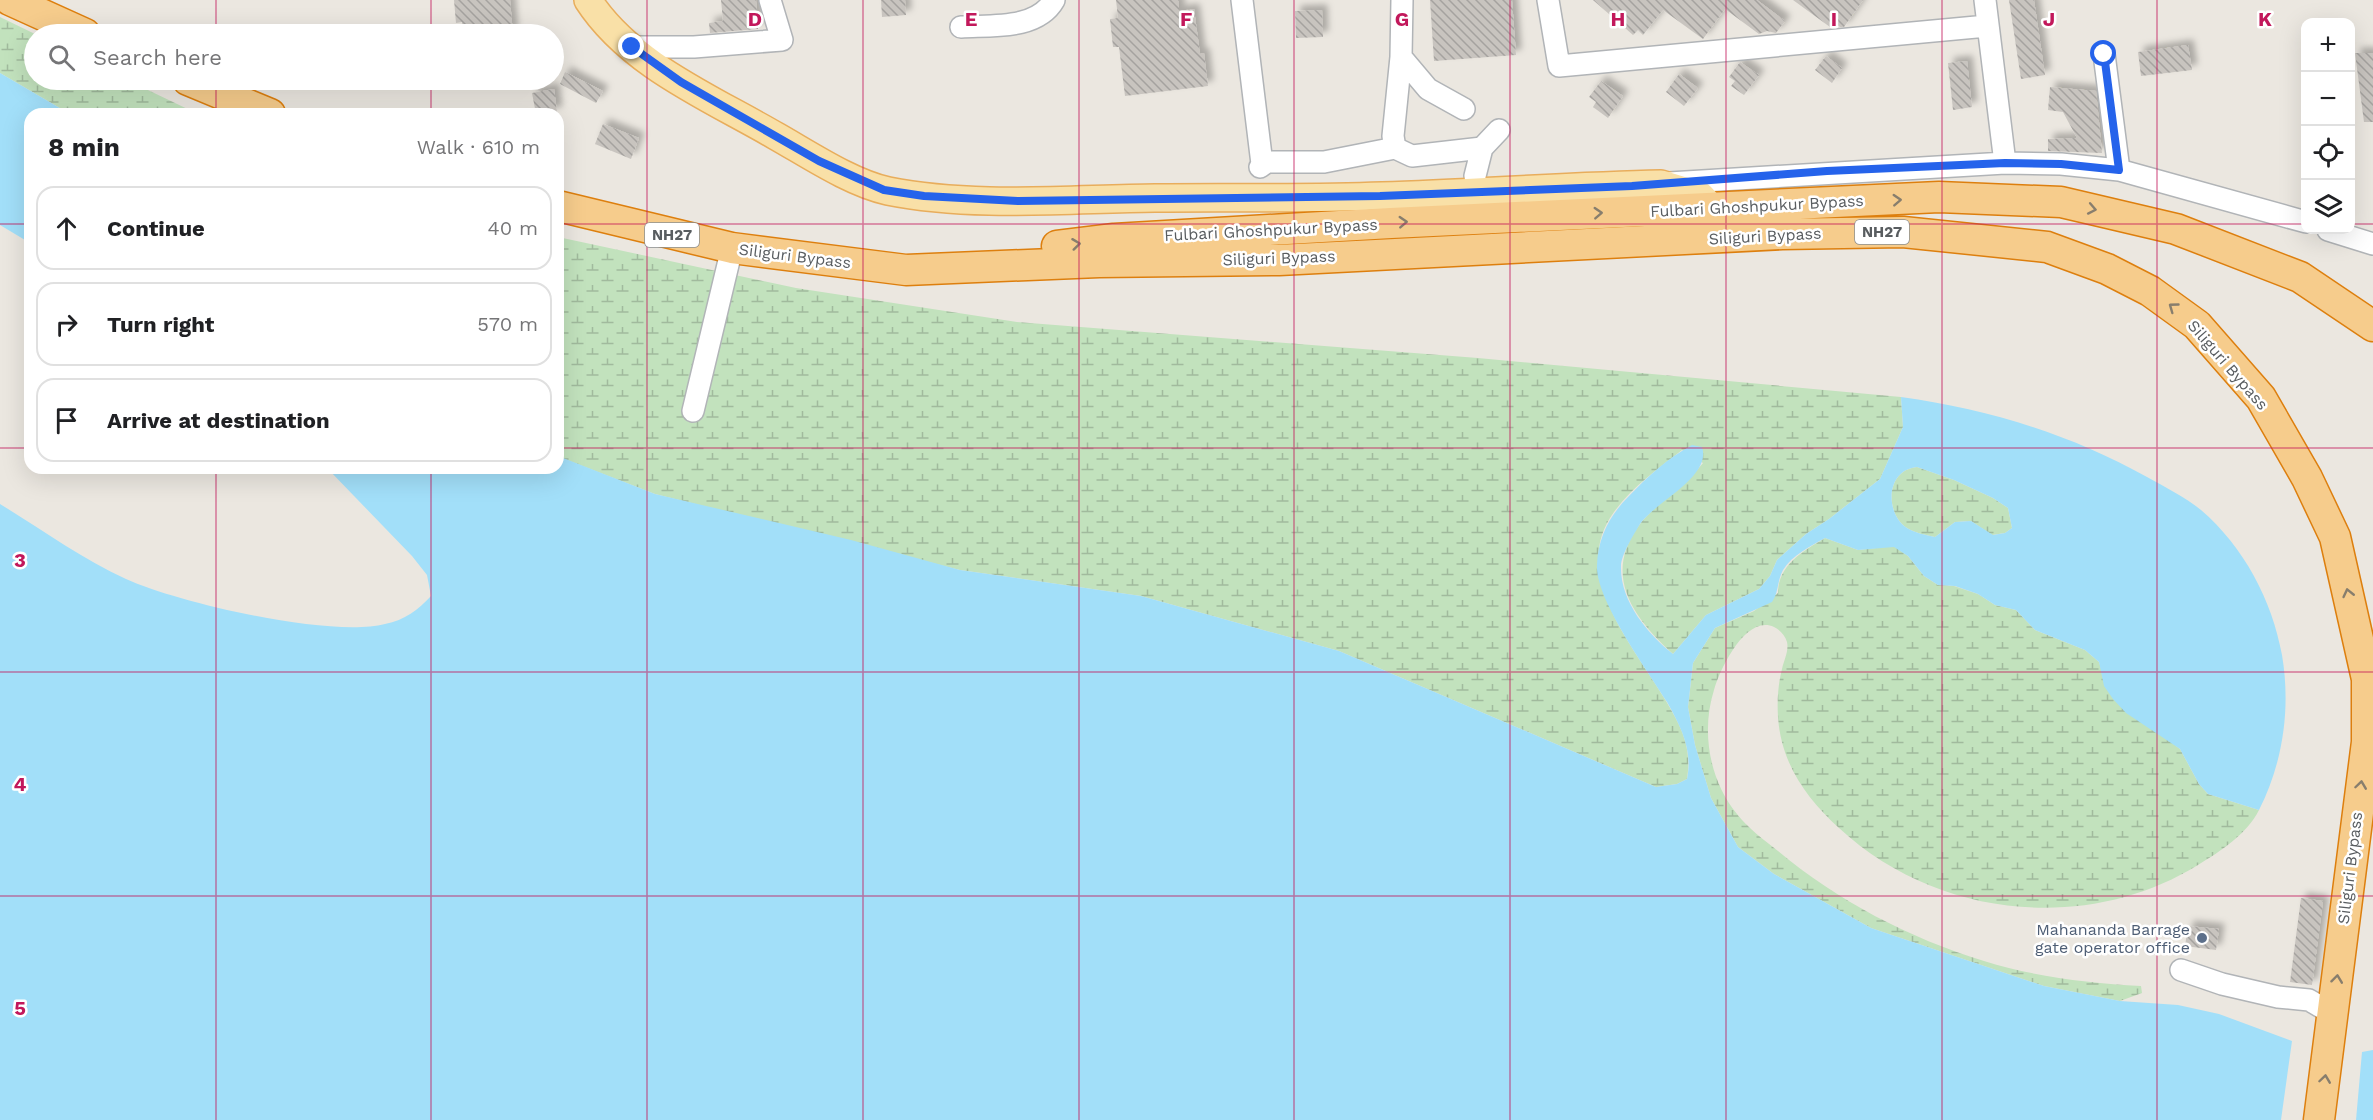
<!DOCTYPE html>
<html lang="en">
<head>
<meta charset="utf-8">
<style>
  body { margin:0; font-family:"Work Sans",sans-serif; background:#f6f6f6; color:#202124 }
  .controls { position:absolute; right:18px; top:18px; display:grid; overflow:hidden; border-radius:12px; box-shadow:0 6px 24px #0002 }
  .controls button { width:54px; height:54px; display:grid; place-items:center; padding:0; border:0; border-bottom:2px solid #e0e0e0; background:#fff; color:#202124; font:30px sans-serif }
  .stop { position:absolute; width:18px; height:18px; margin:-14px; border:4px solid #2563eb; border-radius:50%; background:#fff }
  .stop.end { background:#2563eb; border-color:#fff; box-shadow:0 2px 6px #0008 }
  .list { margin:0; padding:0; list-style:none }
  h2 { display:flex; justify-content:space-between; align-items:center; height:78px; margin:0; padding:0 24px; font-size:26px }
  h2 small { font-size:20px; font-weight:400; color:#757577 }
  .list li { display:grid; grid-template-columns:39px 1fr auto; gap:18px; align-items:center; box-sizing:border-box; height:84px; margin:0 12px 12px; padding:0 12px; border:2px solid #e0e0e0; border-radius:18px }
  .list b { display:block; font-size:22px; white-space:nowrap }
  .list em { font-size:20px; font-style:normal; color:#757577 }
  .icon { flex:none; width:33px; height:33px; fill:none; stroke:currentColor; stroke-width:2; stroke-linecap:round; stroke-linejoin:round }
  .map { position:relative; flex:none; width:2373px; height:1120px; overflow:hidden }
  .search { position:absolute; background:#fff; box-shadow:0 6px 24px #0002; left:24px; top:24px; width:540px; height:66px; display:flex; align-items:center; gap:15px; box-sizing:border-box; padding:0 21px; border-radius:33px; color:#757577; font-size:22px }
  .panel { position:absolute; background:#fff; box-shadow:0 6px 24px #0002; left:24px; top:108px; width:540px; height:366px; border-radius:18px }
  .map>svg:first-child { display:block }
</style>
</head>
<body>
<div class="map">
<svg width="2373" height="1120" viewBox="0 0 2373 1120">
  <defs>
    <pattern id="wetland-marsh" width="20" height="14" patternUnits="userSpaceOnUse" patternTransform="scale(1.5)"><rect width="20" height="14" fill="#c2e2bd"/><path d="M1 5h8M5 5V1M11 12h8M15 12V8" fill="none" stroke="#a1ba9d"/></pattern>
    <pattern id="building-back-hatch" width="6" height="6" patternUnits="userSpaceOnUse" patternTransform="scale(1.5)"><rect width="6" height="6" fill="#c8c4bf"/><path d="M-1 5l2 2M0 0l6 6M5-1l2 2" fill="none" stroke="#a5a29f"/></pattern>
    <filter id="shadow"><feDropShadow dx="5.5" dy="-5.5" stdDeviation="3" flood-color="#0004"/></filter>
  </defs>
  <rect width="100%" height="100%" fill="#ebe7e0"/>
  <path fill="url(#wetland-marsh)" d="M0,17l35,17 -1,46h93l71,34h-128l-70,-41z
    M558,237l238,51 221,34 461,36 423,39 2,30 -23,52 -51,40 -23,15 -29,26 -7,16 -11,13 -53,26 -33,39c-41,-37 -71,-80 -33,-130 18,-23 45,-38 63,-61l-21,-13c-24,19 -50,37 -68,62 -46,62 21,136 52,189 16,27 26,47 21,78l-10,5 -21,3 -317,-136 -198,-55 -181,-26 -305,-76 -96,-37z
    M1917,467l37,13 39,18 15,10 4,20 -7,5 -13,2 -21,-14 -16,1 -20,15c-9,-2 -20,-4 -28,-9 -22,-14 -22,-58 10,-61z
    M1825,538l33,12 36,-4 14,10 16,20 14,9 16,1 24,8 17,11 21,5 19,20 50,20 14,12 3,10 56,60 22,17 19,35 9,10 51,16c-12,24 -38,41 -61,55 -112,69 -262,53 -359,-37 -33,-30 -58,-65 -61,-111 -1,-16 0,-33 4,-48 2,-9 7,-18 5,-27 -2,-7 -7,-12 -13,-15 -28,-13 -54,42 -60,63 -13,41 -5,90 23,124 11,14 27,26 41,37 60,50 131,87 206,110 51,16 104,22 157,25l1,7 -22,8 -76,-15 -173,-58 -97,-54 -36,-27 -27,-49 -16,-53 -7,-38 5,-44 22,-35 39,-17 24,-18c0,-28 25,-42 47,-55z"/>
  <path fill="#a2dff9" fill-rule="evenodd" d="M0,73l70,41h-40v129l-30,-18z
    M1901,397c87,12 169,37 246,80 18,10 38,20 54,33 43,37 71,90 81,145 9,53 1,108 -23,155l-51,-16 -9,-10 -19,-35 -54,-36 -13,-14 -9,-13 -5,-24 -14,-12 -50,-20 -19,-20 -21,-5 -17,-11 -23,-8 -17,-1 -14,-9 -16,-20 -14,-9 -36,3 -33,-12c-14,8 -33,17 -42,32 -6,11 -4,22 -11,32l-57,26 -22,35 -5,44 7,38 16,53 27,49 36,27 97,54 173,58 76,15 58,4 41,9 73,27 -11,79h-2281v-616c41,25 82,55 126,75 53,24 204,59 259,45 20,-4 33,-14 46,-28l-4,-21 -15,-19 -85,-88h231v-12l97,38 196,46 109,30 181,26 198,55 317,136 21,-3 10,-5c6,-29 -6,-52 -20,-77 -19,-31 -72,-103 -70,-137 1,-28 13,-50 32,-69 18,-19 39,-38 63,-51l10,2c10,30 -47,55 -62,77 -6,10 -19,31 -19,42 -1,35 26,67 52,88l33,-39 53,-26 11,-13 7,-16 29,-26 23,-15 51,-40 23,-52zM1917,467l37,13 39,18 15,10 4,20 -7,5 -12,2 -22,-14 -16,1 -20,15c-9,-2 -20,-4 -28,-9 -22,-14 -22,-58 10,-61z
    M2373,1050v70h-17l6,-68z"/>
  <path fill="url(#building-back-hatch)" filter="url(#shadow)" d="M454,0h56l3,34h-50l-1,-12 -6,1z
    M721,0h35l2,29 -48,4 -1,-10 14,-2z
    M881,0h24l1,15 -24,2z
    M1116,0h63v11l15,-2 6,45 4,-1 4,33 -83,10 -6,-49h-6l-3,-28 8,-1z
    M1430,0h82l4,55 -82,6z
    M1593,0h164l28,21 -9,12 -9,-2 -8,3 -34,-25 -22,30 -40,-29 -20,25 -5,-5 -5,5z
    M1793,0h70l-19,27h-4l-4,-3 -6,3z
    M2009,0h25l11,75 -24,4z
    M1322,10l1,27 -27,1 -1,-27z
    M2188,45l4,25 -51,6 -3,-24z
    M2355,53h18v69h-9z
    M1826,56l16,12 -10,15 -17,-13z
    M1967,61l5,46 -19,3 -5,-47z
    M1740,62l19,13 -15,20 -13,-9 4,-5 -6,-4z
    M565,72l38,19 -7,12 -36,-19z
    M1679,74l19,14 -14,18 -18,-14z
    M1601,81l22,15 -15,22 -15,-11 3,-5 -7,-5z
    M2050,87l46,4 6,62 -54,-2v-12l29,-1 -14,-26 -15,-2z
    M554,89l3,23 -21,2 -4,-21z
    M603,124l36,14 -8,21 -36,-15z
    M2301,898l22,3 -11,84 -22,-3z
    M2188,926l31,3 -3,21 -31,-4z"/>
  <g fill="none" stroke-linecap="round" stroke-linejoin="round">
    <g stroke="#b1b4b7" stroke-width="24">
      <path id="minor" d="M1242,0l20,164
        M1402,0l-1,57 -8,79 2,12 17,8 70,-8
        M1548,0l11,66 428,-40
        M1985,0l20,163
        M961,27c30,-2 76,3 93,-27
        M632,47h62l88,-7 -12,-40
        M2104,54l15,116
        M1401,57l27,32 36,20
        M1260,167l7,-5h57l71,-14
        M1475,176l7,-28 17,-18
        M1669,183l336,-20 56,1 58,6 187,52
        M2328,230l45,14
        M693,411l39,-163
        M2181,970l41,14 56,13 31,3 24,14"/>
    </g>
    <g stroke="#e8ad5c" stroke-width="30">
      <path id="major" d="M588,0c42,65 123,98 188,136 32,18 75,47 112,55 85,17 180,8 267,7 75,-1 151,1 227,-2 93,-3 186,-10 279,-12l40,12 11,12"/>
    </g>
    <g stroke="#dd7f0e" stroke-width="33">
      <path id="highway" d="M10,0l75,34
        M188,80l82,34
        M558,206l174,42 174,22 193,-8 180,-2 503,-26 121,-2 144,15 60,22 43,22 47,34 64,73 46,80 28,59 32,142v63l-48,378
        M1057,246l57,-7 277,-16 548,-26 122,5 115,27 124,48 73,49"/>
    </g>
    <use href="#minor" stroke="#fff" stroke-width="21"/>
    <use href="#major" stroke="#f9e0a7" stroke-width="27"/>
    <use href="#highway" stroke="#f6cc8c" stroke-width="30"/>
  </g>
  <defs><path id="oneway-chevron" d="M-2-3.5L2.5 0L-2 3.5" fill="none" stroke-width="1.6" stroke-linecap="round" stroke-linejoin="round" transform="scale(1.5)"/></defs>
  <g stroke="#887e6d">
    <use href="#oneway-chevron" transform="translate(1897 200) rotate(-3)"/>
    <use href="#oneway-chevron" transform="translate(2092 209) rotate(11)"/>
    <use href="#oneway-chevron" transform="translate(1598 213) rotate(-3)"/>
    <use href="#oneway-chevron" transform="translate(1403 222) rotate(-3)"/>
    <use href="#oneway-chevron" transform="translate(1076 244) rotate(-7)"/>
    <use href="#oneway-chevron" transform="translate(2173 307) rotate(-144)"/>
    <use href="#oneway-chevron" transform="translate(2348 593) rotate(-103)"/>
    <use href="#oneway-chevron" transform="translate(2361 785) rotate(-82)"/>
    <use href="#oneway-chevron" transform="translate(2337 979) rotate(-83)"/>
    <use href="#oneway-chevron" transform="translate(2325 1079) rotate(-82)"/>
  </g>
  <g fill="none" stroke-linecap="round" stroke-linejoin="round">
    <path stroke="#2563eb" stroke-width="8" d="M632,47l49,35 138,79 65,29 40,6 94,5 362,-5 252,-10 195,-15 178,-8 56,1 58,6 -15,-116"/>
  </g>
  <path fill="none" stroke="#c2185b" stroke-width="1.5" stroke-opacity="0.55" d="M216,0v34M431,0v34M647,0v1120M863,0v1120M1079,0v1120M1294,0v1120M1510,0v1120M1726,0v1120M1942,0v1120M2157,0v1120M216,80v34M431,80v34M0,224h30M558,224h1748M2350,224h23M0,448h30M558,448h1815M216,468v652M431,468v652M0,672h2373M0,896h2373"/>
  <circle fill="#5c6f8a" stroke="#fff" stroke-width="2" cx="2202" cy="938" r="6"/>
  <g text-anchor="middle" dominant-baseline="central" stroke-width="5" stroke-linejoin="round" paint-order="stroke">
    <g fill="#fff" stroke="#8b8e90" stroke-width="1.5">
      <rect x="1855" y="220" width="54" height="24" rx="4.5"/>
      <rect x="645" y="223" width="54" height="24" rx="4.5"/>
    </g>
    <g font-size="15" font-weight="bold" fill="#595d60">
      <text x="1882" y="232">NH27</text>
      <text x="672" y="235">NH27</text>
    </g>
    <g font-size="16" fill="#595d60" stroke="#fff">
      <text transform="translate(1757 206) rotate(-3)">Fulbari Ghoshpukur Bypass</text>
      <text transform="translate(1271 230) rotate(-3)">Fulbari Ghoshpukur Bypass</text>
      <text transform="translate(1765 236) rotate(-3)">Siliguri Bypass</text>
      <text transform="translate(795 256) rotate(7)">Siliguri Bypass</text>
      <text transform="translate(1279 258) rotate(-2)">Siliguri Bypass</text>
      <text transform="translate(2228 365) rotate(49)">Siliguri Bypass</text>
      <text transform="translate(2350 868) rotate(-83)">Siliguri Bypass</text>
    </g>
    <g font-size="16" fill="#4e5e75" stroke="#fff" text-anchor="end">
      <text x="2190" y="929">Mahananda Barrage<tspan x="2190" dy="18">gate operator office</tspan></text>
    </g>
  </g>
  <g font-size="20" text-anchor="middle" font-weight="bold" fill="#c2185b" stroke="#fff" stroke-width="5" stroke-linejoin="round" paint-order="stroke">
    <text x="755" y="26">D</text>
    <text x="971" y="26">E</text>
    <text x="1186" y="26">F</text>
    <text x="1402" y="26">G</text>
    <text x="1618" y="26">H</text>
    <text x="1834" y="26">I</text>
    <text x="2049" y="26">J</text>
    <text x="2265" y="26">K</text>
    <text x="20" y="567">3</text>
    <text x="20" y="791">4</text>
    <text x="20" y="1015">5</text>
  </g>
</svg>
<div class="controls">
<button>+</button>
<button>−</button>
<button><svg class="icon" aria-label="locate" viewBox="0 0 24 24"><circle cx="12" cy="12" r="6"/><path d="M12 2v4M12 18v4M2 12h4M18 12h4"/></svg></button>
<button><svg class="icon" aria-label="layers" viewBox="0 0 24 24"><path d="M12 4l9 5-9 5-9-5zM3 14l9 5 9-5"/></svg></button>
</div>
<div class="stop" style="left:2104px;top:54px"></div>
<div class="stop end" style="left:632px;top:47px"></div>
<div class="search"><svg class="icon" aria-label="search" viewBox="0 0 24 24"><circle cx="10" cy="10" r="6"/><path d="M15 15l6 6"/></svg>Search here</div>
<section class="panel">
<h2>8 min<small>Walk · 610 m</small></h2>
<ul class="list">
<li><svg class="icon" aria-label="ahead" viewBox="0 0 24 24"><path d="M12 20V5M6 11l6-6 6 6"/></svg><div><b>Continue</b></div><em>40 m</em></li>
<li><svg class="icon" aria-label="right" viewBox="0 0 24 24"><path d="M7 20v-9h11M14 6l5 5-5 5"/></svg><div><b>Turn right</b></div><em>570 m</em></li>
<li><svg class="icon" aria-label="arrive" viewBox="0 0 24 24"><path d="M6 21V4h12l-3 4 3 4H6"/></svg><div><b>Arrive at destination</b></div></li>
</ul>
</section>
</div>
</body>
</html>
